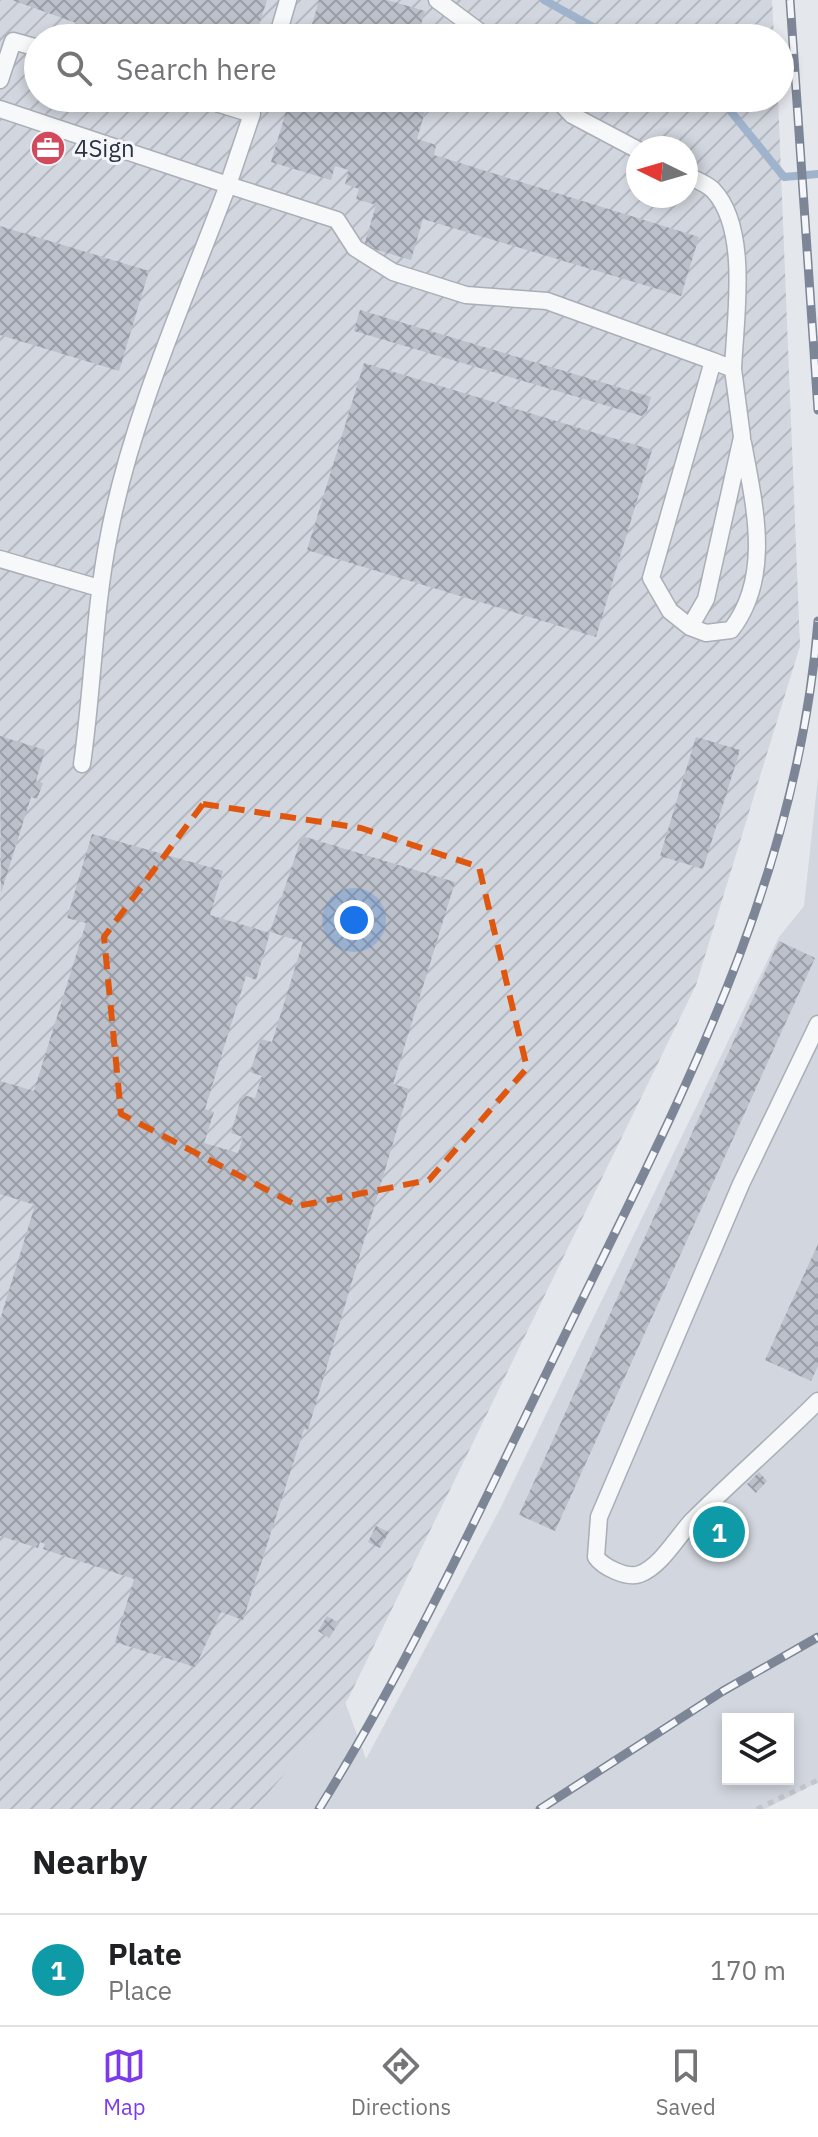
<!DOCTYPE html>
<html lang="en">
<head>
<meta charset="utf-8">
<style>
  body { margin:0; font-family:"IBM Plex Sans",sans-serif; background:#f6f6f6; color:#202124 }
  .controls { position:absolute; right:24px; bottom:24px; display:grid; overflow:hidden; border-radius:0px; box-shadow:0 4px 12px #0003 }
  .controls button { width:72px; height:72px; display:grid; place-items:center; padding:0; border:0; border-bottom:2px solid #e0e0e0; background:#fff; color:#202124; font:40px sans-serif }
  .compass { position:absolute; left:626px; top:136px; width:72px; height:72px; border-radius:50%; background:#fff; box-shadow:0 4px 12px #0003; rotate:275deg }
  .you { position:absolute; left:354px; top:920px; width:28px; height:28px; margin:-20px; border:6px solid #fff; border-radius:50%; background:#1a73e8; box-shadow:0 0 0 12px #1a73e833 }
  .badge { display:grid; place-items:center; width:52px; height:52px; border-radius:50%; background:#7c3aed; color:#fff; font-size:26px; font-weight:700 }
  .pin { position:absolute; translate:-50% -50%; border:4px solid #fff; box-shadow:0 2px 8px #0006 }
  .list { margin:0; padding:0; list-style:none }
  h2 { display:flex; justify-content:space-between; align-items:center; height:104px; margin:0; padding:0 32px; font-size:34px }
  h2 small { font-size:26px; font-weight:400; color:#757577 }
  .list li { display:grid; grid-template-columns:52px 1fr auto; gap:24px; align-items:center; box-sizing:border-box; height:112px; padding:0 32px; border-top:2px solid #e0e0e0 }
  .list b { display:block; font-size:30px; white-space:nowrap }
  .list p { margin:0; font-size:26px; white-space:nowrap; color:#757577 }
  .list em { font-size:26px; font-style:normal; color:#757577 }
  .icon { flex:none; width:44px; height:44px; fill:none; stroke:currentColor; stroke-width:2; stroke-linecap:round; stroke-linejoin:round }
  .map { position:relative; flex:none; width:818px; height:1809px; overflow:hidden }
  .search { position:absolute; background:#fff; box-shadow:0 4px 12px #0003; left:24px; right:24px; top:24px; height:88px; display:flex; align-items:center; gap:20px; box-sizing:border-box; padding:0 28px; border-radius:44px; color:#757577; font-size:30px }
  .sheet { height:216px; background:#fff }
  nav { display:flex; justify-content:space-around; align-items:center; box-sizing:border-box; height:112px; border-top:2px solid #e0e0e0; background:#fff; font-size:22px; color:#757577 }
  nav a { display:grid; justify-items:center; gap:4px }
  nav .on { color:#7c3aed }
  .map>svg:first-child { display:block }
</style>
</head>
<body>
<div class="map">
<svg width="818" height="1809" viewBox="0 0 818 1809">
  <defs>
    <pattern id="industrial-furrows" width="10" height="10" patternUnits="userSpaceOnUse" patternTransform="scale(2)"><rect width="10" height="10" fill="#d2d6de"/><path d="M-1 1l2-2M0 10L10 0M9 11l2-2" fill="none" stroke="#b4b8c0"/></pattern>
    <pattern id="building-cross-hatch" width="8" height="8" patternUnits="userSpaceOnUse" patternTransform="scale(2)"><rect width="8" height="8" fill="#bbc0ca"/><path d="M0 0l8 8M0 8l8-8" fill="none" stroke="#989da6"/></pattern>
  </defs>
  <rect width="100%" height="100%" fill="#e4e7ec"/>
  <path fill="#d2d6de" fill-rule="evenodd" d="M818,777v1005l-53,27h-510l90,-107 21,57 134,-250 279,-572 25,-31zM728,1719h60v60h-60z"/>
  <path fill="url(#industrial-furrows)" fill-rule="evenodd" d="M0,0h772l2,38h-736v60h740l22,548 -104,339 -348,714 -93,110h-255zM638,148h48v48h-48z"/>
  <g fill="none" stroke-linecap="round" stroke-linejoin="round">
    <path stroke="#9fb4cc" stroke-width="8" d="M544,0l69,38
      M720,98l64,79 34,-3"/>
  </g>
  <path fill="url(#building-cross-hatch)" d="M12,0h255l-12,38h-120l-11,-3 -6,3z
    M319,0h68l38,11 -8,27h-109z
    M290,98h139l-12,41 19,6 -2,10 265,82 -18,59 -258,-77 -12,41 -47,-14 12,-41 -20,-6 3,-10 -14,-5 4,-14 -14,-4 -4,14 -60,-18z
    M0,226l149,45 -30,100 -119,-36z
    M360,310l291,87 -6,20 -291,-86z
    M364,363l288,87 -56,187 -289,-87z
    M0,736l45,14 -9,31 7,2 -6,16 -6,-2 -30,96z
    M696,737l44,13 -37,119 -43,-13z
    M92,834l131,37 -13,44 60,18 -14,47 -10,-4 -41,133 9,3 -10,31 34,10 5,-16 -12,-4 11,-38 13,3 7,-22 -12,-4 11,-33 11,3 31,-100 -33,-10 32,-96 153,46 -62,202 16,5 -101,341 -4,-1 -61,191 -22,-8 -26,55 -80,-25 19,-63 -91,-30 2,-5 -5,-2 -2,6 -38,-12v-216l35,-115 -35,-11v-113l34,10 52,-168 -19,-5z
    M779,941l36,17 -260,573 -36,-16z
    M818,1244v122l-7,15 -46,-21z
    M759,1472l8,9 -11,12 -9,-9z
    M376,1526l13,6 -9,16 -12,-6z
    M327,1616l12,7 -10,15 -11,-7z"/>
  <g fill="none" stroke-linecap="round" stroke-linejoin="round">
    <g stroke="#a9aeb7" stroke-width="19">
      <path id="lane" d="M437,0l51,38
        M277,38l11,-38
        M0,80l13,-39 25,7
        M200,98l52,16 -24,71 109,35 18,28 38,24 73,23 81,6 166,60 -62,217 19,33 20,16 16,-28 36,-162 -9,-68 -20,-8
        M556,98l16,17 66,35
        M0,109l228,76c-43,114 -96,230 -119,350 -15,75 -16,153 -27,229
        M686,175c8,4 20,8 27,15 37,39 22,129 20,179
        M0,559l99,29
        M690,627l16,6 25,-3c42,-54 23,-126 12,-187
        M818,1024l-77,160 -142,333 -3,40c7,10 31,22 44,17 21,-8 37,-37 52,-53 41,-41 85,-79 126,-120"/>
    </g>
    <path stroke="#c2c5cb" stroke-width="5" stroke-dasharray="6 6" stroke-linecap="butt" d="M757,1809l61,-29"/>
    <use href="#lane" stroke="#f7f8fa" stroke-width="16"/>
    <g stroke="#7d8696" stroke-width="9">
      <path id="rail" d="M790,0l28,410
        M319,1809c93,-150 166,-310 243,-468 114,-235 235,-454 256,-720
        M540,1809l183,-118 95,-54"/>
    </g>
    <use href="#rail" stroke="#f4f6f9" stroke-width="6" stroke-dasharray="18" stroke-linecap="butt"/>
  </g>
  <path fill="none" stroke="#df570f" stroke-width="6" stroke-dasharray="16 10" stroke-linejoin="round" d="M203,804l158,24 118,39 48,201 -98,112 -131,26 -177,-92 -17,-177z"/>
  <defs>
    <g id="office-disc" transform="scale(1.8)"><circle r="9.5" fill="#d1495b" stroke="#f4f6f9"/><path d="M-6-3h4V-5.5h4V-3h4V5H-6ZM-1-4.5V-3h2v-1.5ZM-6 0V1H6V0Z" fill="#fff"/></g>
  </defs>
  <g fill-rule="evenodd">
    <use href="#office-disc" x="48" y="148"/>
  </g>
  <g text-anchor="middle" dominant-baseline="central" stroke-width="6" stroke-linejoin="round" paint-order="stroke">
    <g font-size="24" fill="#2b3445" stroke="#f4f6f9" text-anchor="start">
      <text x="74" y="148">4Sign</text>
    </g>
  </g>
</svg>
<div class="controls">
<button><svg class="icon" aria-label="layers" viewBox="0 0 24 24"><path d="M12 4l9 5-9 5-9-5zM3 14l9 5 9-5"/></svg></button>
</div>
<svg class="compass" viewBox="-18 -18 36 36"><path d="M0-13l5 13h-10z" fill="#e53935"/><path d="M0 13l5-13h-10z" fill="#757577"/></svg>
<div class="you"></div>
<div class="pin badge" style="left:719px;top:1532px;background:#0f9aa8">1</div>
<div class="search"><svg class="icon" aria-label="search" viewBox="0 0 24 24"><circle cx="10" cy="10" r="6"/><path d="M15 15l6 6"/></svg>Search here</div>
</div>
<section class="sheet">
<h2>Nearby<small></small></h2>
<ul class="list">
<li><span class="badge" style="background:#0f9aa8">1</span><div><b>Plate</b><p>Place</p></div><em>170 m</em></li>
</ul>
</section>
<nav>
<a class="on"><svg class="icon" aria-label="map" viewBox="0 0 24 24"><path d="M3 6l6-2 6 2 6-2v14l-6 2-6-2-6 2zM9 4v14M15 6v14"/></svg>Map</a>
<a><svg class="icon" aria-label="directions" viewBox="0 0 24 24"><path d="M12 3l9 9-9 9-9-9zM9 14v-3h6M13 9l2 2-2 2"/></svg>Directions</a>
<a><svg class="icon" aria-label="saved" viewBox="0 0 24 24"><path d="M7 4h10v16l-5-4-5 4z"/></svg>Saved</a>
</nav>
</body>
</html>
